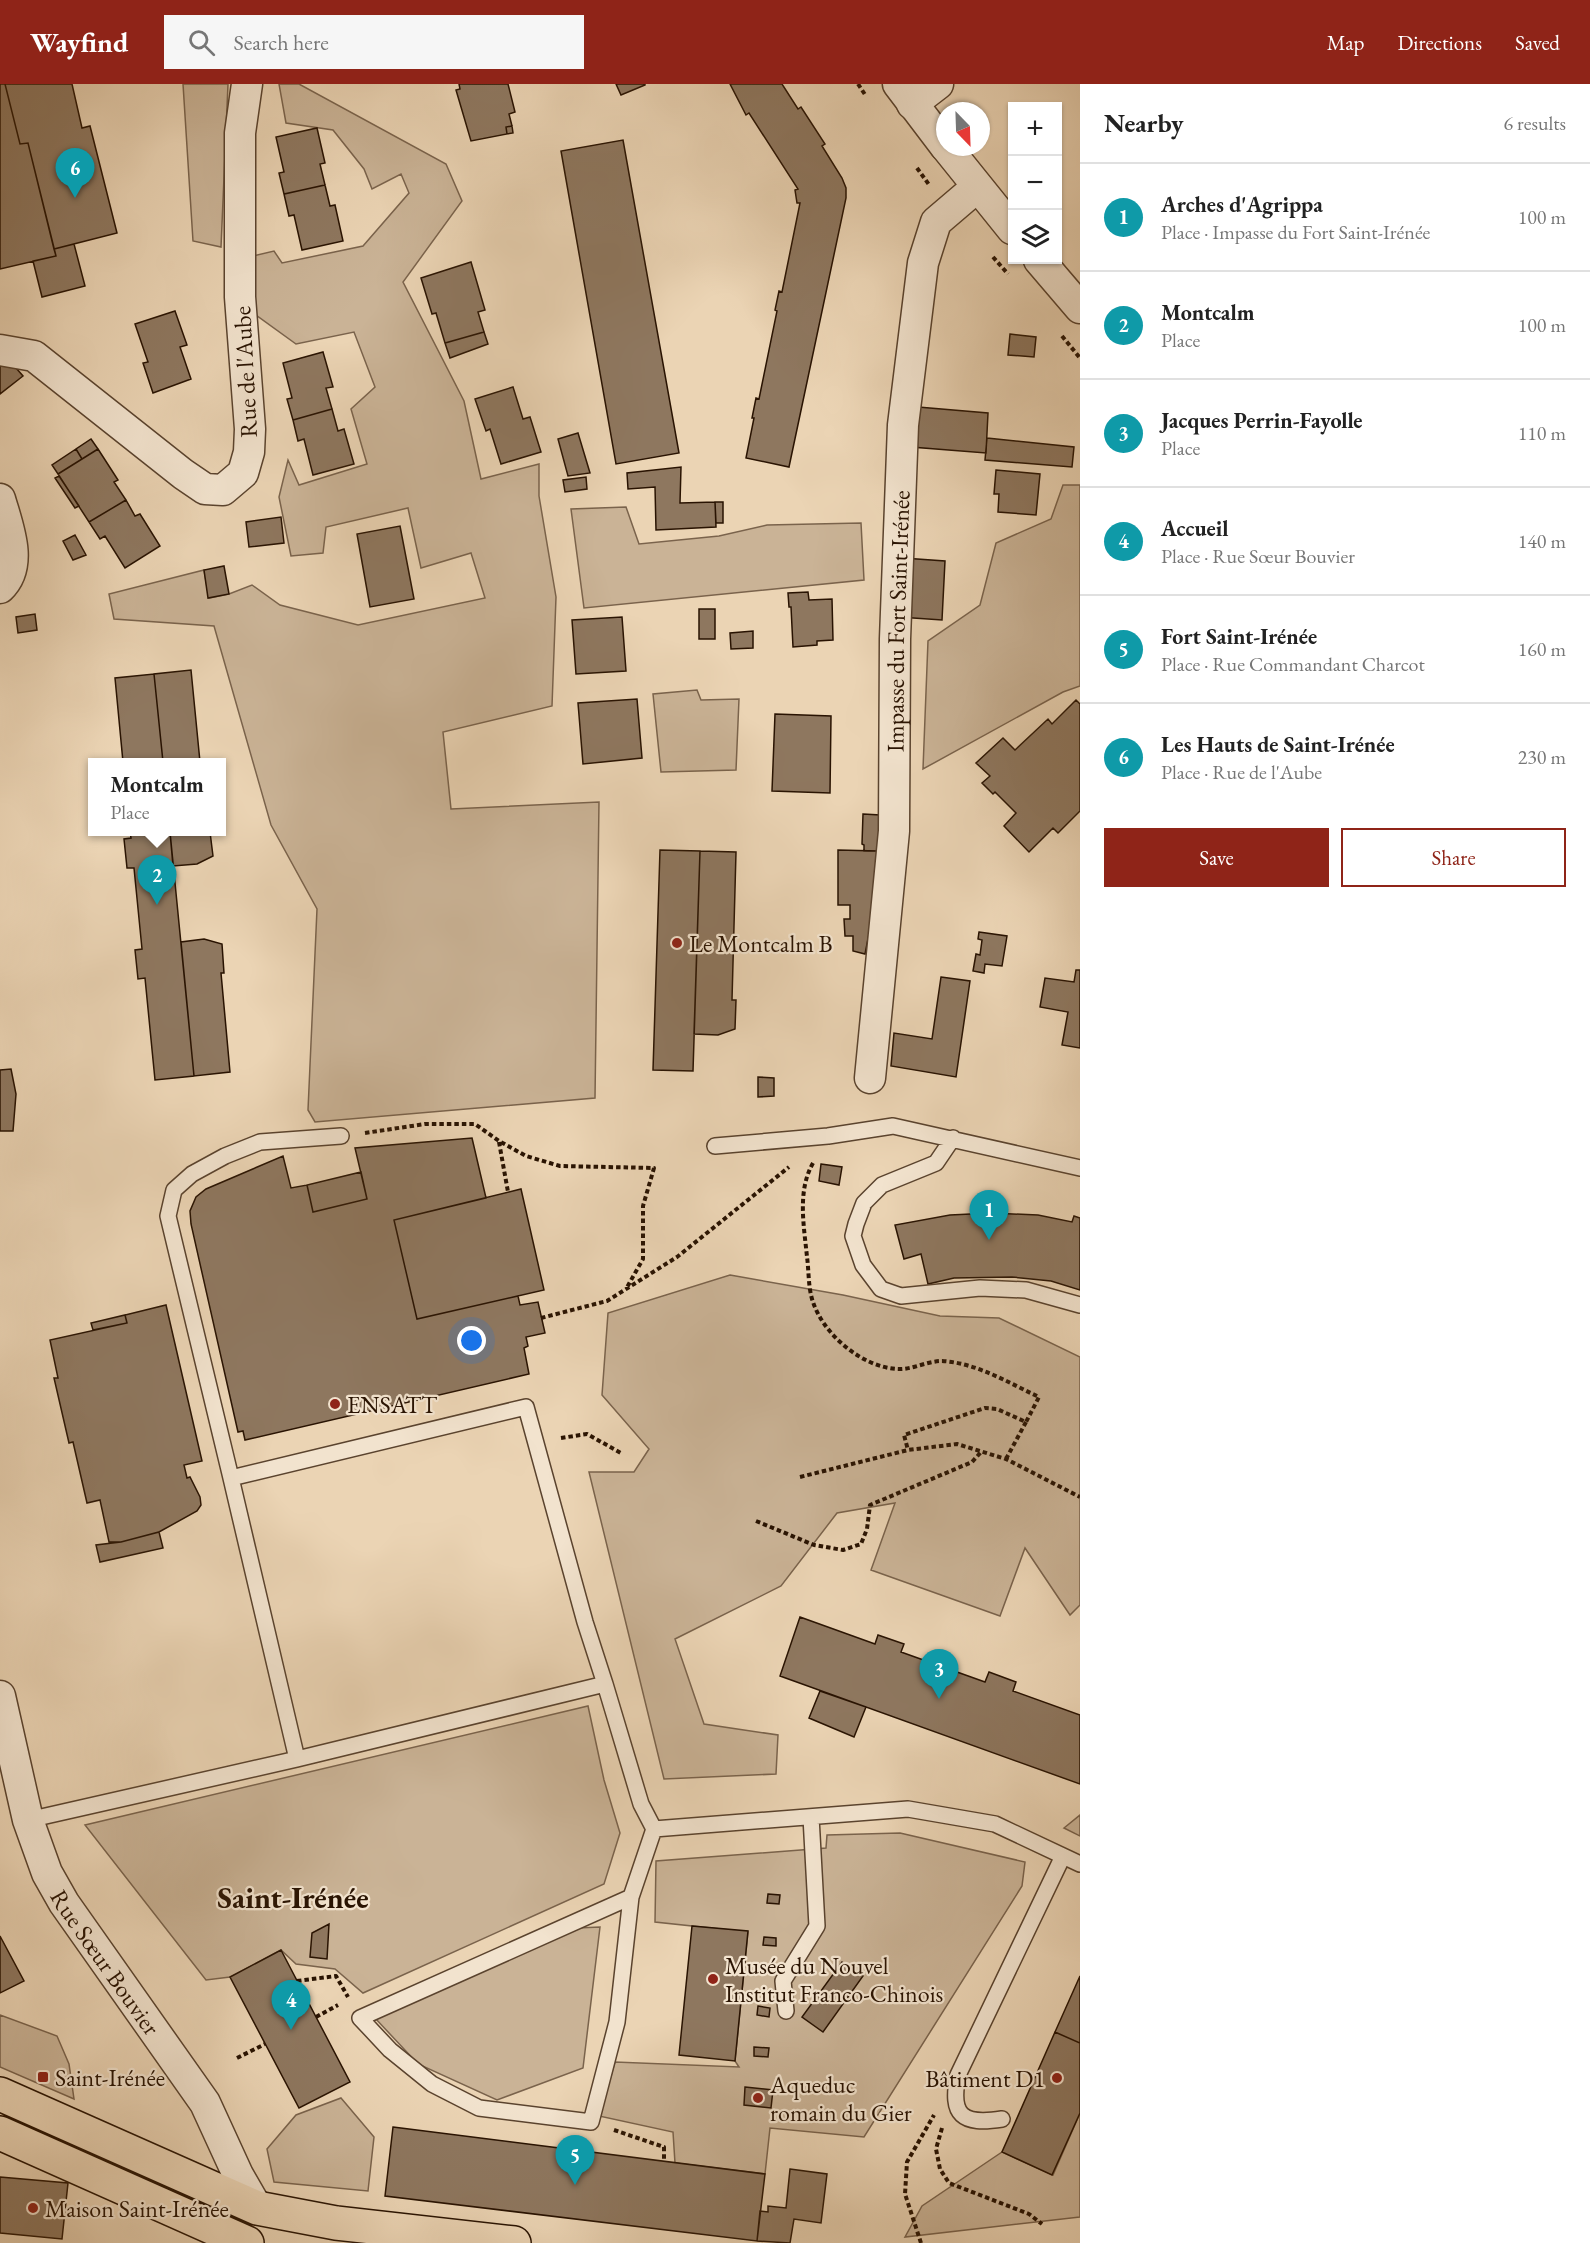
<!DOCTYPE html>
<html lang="en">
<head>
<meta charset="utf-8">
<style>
  body { margin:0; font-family:"EB Garamond",serif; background:#f6f6f6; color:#222 }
  .controls { position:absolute; right:18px; top:18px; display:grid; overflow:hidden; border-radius:0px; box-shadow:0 2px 4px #0004 }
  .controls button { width:54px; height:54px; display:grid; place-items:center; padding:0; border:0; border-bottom:2px solid #e0e0e0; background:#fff; color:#222; font:30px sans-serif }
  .compass { position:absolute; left:936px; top:18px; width:54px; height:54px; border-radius:50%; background:#fff; box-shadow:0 2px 4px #0004; rotate:157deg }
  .you { position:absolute; left:472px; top:1257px; width:21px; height:21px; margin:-15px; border:4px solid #fff; border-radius:50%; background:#1a73e8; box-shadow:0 0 0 9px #1a73e833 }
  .badge { display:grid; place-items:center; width:39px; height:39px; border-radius:50%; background:#8f2418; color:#fff; font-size:20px; font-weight:700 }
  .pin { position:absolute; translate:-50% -50px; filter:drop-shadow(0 2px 3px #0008) }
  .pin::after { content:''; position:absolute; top:32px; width:21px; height:18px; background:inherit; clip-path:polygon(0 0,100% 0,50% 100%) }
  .popup { position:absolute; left:88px; top:674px; width:138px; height:78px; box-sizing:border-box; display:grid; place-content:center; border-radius:0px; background:#fff; filter:drop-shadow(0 2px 4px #0005); font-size:20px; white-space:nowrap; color:#767676 }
  .popup b { font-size:22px; color:#222 }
  .popup::after { content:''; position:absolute; left:50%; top:100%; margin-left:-12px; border:12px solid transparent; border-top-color:#fff }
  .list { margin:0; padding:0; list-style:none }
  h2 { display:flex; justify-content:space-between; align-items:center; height:78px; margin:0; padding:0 24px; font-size:26px }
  h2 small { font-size:20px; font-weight:400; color:#767676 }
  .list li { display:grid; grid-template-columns:39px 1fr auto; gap:18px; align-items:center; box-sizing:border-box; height:108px; padding:0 24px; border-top:2px solid #e0e0e0 }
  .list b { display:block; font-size:22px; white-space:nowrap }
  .list p { margin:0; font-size:20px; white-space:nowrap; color:#767676 }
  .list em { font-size:20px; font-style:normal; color:#767676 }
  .actions { display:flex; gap:12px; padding:18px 24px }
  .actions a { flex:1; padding:14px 0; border:2px solid #8f2418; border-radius:0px; text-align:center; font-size:21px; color:#8f2418 }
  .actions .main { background:#8f2418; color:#fff }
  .icon { flex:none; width:33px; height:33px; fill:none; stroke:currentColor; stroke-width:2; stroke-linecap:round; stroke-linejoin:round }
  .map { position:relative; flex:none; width:1080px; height:2159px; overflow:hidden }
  header { display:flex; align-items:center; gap:36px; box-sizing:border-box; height:84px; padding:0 30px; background:#8f2418; color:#fff }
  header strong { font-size:28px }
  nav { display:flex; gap:33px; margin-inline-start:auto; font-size:21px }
  .search { width:420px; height:54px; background:#f6f6f6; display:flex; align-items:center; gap:15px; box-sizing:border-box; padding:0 21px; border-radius:0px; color:#767676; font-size:22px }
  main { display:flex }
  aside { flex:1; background:#fff }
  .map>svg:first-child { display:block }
</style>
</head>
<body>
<header>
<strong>Wayfind</strong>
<div class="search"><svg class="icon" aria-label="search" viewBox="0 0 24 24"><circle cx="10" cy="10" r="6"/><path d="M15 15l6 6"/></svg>Search here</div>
<nav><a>Map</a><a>Directions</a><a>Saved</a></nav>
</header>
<main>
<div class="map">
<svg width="1080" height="2159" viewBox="0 0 1080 2159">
  <rect width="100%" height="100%" fill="#ebd4b4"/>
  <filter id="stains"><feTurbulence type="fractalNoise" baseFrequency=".00333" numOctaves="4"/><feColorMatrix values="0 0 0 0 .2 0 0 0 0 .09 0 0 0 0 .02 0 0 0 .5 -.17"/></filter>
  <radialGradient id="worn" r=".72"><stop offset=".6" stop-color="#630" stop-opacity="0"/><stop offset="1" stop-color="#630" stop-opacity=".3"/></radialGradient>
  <path fill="#cab396" stroke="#7a634c" stroke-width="1.5" d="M183,0h45l-7,163 -28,-6z
    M279,0h20l147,80 16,37 -59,81 61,119 17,78 58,-15v32l17,101 -4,109 -109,26 8,77 148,-7 -4,296 -280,24 -7,-12 9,-201 -46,-84 -57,-199 -100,-7 -5,-25 95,-24 5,28 20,-4 23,-9 28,20 78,20 127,-27 -14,-45 -50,15 -13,-60 -82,19 -3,26 -32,3 -12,-59 9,-37 11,25 68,-21 -16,-55 24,-22 -21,-55 -58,12 -40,-29 -3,-59 21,-5 8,12 81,-17 46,-53 -8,-19 -29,15 -8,-20 -31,-39 -47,-7z
    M1063,401h17v201l-17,6 -140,77 5,-128 52,-36 16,-62 55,-24z
    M626,423l13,37 80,-8 48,-11 94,-2 3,57 -280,28 -13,-99z
    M697,606l4,10 38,-1 -3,71 -75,2 -8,-78z
    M730,1191l113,20 97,21 59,2 81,39v248l-10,10 -45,-67 -25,68 -129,-46 24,-67 -58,10 -56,73 -106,53 29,85 74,11 -2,39 -112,5 -75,-307h45l15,-23 -47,-54 6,-82z
    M588,1622l16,74 16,53 -16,51 -241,109 -28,-24 -39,-5 -15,-14 -51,27 -24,3 -121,-155z
    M1080,1731v21l-16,-8z
    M900,1749l125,29 -3,24 -158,251 -94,-9 -5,46 -90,-11 -2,-31 -74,-16 16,-54 124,5 -4,-6 13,-129 -93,-10 1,-61 170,-13 1,-13z
    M600,1843l-17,141 -86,32 -79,-36 -43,-46 202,-90z
    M0,1931l57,21 12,28 5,35 -74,-32z
    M341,2014l33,39 -6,54 -94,-9 -7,-33 29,-34z
    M1080,2029v104l-175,20 17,-31 80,-54 51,23z"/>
  <path fill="#8e775f" stroke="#291302" stroke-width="1.5" d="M0,0h5l15,60 8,-1 28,113 -56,13z
    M5,0h67l10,44 8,-2 27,107 -63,16 -26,-106 -8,1z
    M459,0h49l7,28 -6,2 3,12 -6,1 1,7 -36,7 -15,-51 4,-1z
    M616,0h29v1l-24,10z
    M730,0h52l16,25 3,-2 24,37 -3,2 20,32 4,10v10l-57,269 -43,-9 8,-40h-2l4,-20 3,1 18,-88 -2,-1 4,-19 3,1 18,-89h-3l-2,-13 3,-1 -49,-76 -3,2z
    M512,42l1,7 -6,1 -1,-7z
    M317,44l8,35 -5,1 5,21 -41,9 -5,-21 5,-1 -8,-35z
    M623,56l56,313 -63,11 -55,-313z
    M325,101l5,21 5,-1 8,36 -41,9 -8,-35 -5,1 -5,-22z
    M74,160l11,42 -43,11 -9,-36 23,-5 -2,-7z
    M471,178l14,48 -7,2 6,20 -39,11 -9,-30 -4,1 -11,-36z
    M175,227l12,34 -7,2 11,32 -38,14 -10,-30 5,-1 -13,-38z
    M484,248l4,12 -38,14 -5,-15z
    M1010,250l26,3 -2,20 -26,-2z
    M323,268l10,35 -7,1 6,21 -39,11 -6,-21 5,-1 -9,-35z
    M9,276l14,16 -23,18v-27z
    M513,303l10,32 7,-2 11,35 -40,12 -11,-35 -4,2 -11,-32z
    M918,323l70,6 -2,40 -75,-6z
    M332,325l6,22 6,-2 10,35 -41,11 -9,-36 -6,2 -5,-21z
    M578,349l12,40 -22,3 -10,-37z
    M987,354l87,9 -2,20 -87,-7z
    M91,355l7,10 -16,10 -6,-10z
    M76,365l6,10 -24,15 -6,-9z
    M98,365l20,31 -4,2 12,18 -37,22 -31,-48z
    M681,383l-1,36 35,-1 1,25 -60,3 -1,-43 -27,2 -1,-16z
    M996,386l44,4 -4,41 -38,-3 1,-18h-5z
    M59,392l20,30 -4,2 -20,-30z
    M586,393l1,12 -22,3 -2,-12z
    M126,416l9,16 5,-2 20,32 -35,22 -20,-32 -5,3 -11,-17z
    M715,418h8v21h-7z
    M281,433l3,26 -35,4 -3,-25z
    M400,442l14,73 -44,8 -13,-73z
    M75,451l11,20 -13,5 -10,-19z
    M903,474l42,3 -3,59 -43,-3z
    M224,482l5,28 -21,4 -4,-28z
    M808,508l1,8 23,-1 1,41 -16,1v4l-24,2 -2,-40h-2l-1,-14z
    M699,525h16v30h-16z
    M35,530l2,16 -19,3 -2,-16z
    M622,533l4,54 -50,3 -4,-54z
    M753,547v17l-22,1 -1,-16z
    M191,586l9,92h-37l-9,-88z
    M154,590l9,88h-40l-8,-84z
    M637,615l5,59 -59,6 -5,-61z
    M1076,616l4,4v107l-22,22 -5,-5 -24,24 -25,-26 12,-13 -21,-21 -2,2 -11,-11 8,-7 -14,-13 27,-25 12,12 33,-31 4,5z
    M775,630l56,2 -1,77 -58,-2z
    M863,730l17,1 -2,36h-14v-6l-2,-1z
    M130,748h40l24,244 -39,4 -10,-102 -7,1 -3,-29 7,-1 -8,-81h-7l-3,-29 7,-1z
    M170,748h40l3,24 -16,8 -24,2z
    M660,766l40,1 -7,220 -40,-1z
    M838,766l40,1v38l-13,65 -12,-3v-15h-8l-1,-17h6v-14h-12z
    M700,767l36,1 -4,148h4l-1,29 -17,6 -24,-1z
    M979,848l28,4 -5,30 -17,-2 -1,9 -11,-2 3,-17 4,1 2,-15 -4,-1z
    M204,855l18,5 2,29h-3l9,99 -36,4 -13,-134z
    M1076,886h4v78l-18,-3 6,-33 -28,-5 5,-29 29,4z
    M941,893l29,4 -14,96 -65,-11 3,-33 38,6z
    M11,985l5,25 -3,37h-13v-61z
    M758,993l16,1v18l-16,1z
    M472,1054l14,60 -92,22 23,99 101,-23 2,9 18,-3 7,31 -19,4 2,9 -4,2 5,26 -284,66 -2,-9 -5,1 -47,-208 -1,-13 6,-14 10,-8 77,-33 8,32 16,-3 6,27 54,-13 -12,-51z
    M821,1080l21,3 -3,18 -20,-4z
    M361,1088l6,27 -54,13 -6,-27z
    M521,1105l23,101 -127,29 -23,-99z
    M992,1129l46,2 34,7 2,-6 6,2v72l-29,-9 -39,-4 -58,1 -26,6 -7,-30 -17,5 -9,-34 55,-10z
    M166,1221l36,156 -18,4 3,13 3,-1 10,20 1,8 -4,6 -38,21 -38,10h-12l-9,-42 -13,3 -14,-61 -4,1 -15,-65h4l-8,-38 77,-17 -2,-8z
    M125,1231l2,8 -34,7 -2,-7z
    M159,1448l4,16 -63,14 -4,-17 25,-3z
    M800,1533l75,27 3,-9 26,9 -3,8 84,30 4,-10 27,10 -3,9 67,24v69l-300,-108z
    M820,1607l46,16 -12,30 -45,-19z
    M768,1810l12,1 -1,9 -12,-1z
    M329,1840l-2,35 -17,-2 2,-24z
    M692,1842l56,5 -13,130 -56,-6z
    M0,1852l24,45 -24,12z
    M764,1853l12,1v8l-13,-1z
    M281,1866l69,132 -51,26 -69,-131z
    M842,1878l21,14 -40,56 -21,-15z
    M1080,1892v67l-25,-11z
    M758,1922l12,2 -1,9 -12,-2z
    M1055,1948l25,11v70l-28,62 -50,-23z
    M754,1963l15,1 -1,9 -14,-1z
    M745,2003l28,3 -2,18 -27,-3z
    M393,2043l372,47 -8,67 -372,-45z
    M790,2085l37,5 -6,49 -27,-4 -4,24 -33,-2 3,-30 8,1v-6l18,2z
    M0,2093l68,6 -6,56 -62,-6z"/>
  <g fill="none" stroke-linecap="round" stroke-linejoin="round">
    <g stroke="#5a432e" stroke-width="18">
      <path id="service" d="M953,1054l-17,25 -54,22 -18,18 -8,21 -3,12 10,29 18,24 20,7 79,-8 46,2 54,15
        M715,1062l113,-10 65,-10 187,42
        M231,1394l-63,-262 6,-26 18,-16 33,-18 35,-14 81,-6
        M297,1675l-66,-281 295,-71 59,215 20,62
        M28,1736l269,-61 308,-75 36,120 13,25 254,-20 87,15 85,40
        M631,1813l-271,121 30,32 42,34 47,24 112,14 26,-100 14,-125 23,-68
        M786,1927l-3,-30 34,-55 -6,-109
        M1002,2035c-40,6 -52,-3 -44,-44l105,-219"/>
    </g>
    <g stroke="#5a432e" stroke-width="33">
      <g id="minor">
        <path d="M898,0l47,62"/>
        <path d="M912,20l26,-20"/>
        <path d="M946,63l66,82"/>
        <path d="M1039,176l41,48"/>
        <path d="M0,266l34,6 149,118 22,15 18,1 20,-17 6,-21 1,-23 -10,-132v-164l7,-49"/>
        <path d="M0,415c8,28 24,66 0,89"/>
        <path id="s1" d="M870,994l24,-247 1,-192 8,-214 20,-162 13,-41 41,-35"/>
        <path id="s2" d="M0,1612l28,124 19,53 17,30 141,200 33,72 19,33"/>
      </g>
    </g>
    <g stroke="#291302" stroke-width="36">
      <path id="primary" d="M0,2010l257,114 79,15 178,20
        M0,2049l247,110"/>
    </g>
    <path stroke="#291302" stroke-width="4" stroke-dasharray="4.5 3" stroke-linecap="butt" d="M858,0l8,12
      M917,84l13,18
      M993,173l15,17
      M1062,252l18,22
      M365,1049l60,-9h50l24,17 27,15 34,10 94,2 -11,38v53l-17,30
      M499,1058l9,50
      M813,1079c-16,28 -9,63 -6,94 2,14 1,31 6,45 11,33 49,65 84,67 15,1 30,-8 45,-8 35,2 67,22 97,36l-13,25 -29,-13 -12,-1 -81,27 4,15
      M541,1234l66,-17 70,-44 112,-90
      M561,1354l26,-4 34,19
      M1006,1375l20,-37
      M800,1393l108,-27 49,-6 49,15 74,38
      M756,1437l58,24 29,5 18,-6 6,-15 3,-24 102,-43 10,-11
      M297,1897l39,-5 12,21
      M316,1933l22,-12
      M237,1974l28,-14
      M942,2044l-6,21 4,20 9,14 80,31 13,10
      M614,2046l50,17v14
      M921,2159l-16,-49 2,-32 27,-47"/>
    <use href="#service" stroke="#f2e3ce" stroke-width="15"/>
    <use href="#minor" stroke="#f2e3ce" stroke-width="30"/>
    <use href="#primary" stroke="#ebd4b4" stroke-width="33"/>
  </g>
  <g fill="#8f2418" stroke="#f2e3ce" stroke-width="2">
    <circle cx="677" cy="859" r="6"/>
    <circle cx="335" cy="1320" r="6"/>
    <circle cx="713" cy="1895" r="6"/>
    <rect x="37" y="1987" width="12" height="12" rx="3"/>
    <circle cx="1057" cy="1994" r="6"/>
    <circle cx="758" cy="2014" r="6"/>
    <circle cx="33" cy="2124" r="6"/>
  </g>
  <g text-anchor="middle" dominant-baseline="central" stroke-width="4.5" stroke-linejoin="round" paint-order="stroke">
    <g font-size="24" fill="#291302" stroke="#f2e3ce">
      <text transform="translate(245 288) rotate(-93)">Rue de l'Aube</text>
      <text stroke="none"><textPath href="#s1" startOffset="458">Impasse du Fort Saint-Irénée</textPath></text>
      <text stroke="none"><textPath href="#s2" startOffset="290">Rue Sœur Bouvier</textPath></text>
    </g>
    <g font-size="24" fill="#291302" stroke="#f2e3ce" text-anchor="start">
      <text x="689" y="859">Le Montcalm B</text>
      <text x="347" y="1320">ENSATT</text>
      <text x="725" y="1881">Musée du Nouvel<tspan x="725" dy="28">Institut Franco-Chinois</tspan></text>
      <text x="55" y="1993">Saint-Irénée</text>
      <text x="1045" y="1994" text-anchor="end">Bâtiment D1</text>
      <text x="770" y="2000">Aqueduc<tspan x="770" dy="28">romain du Gier</tspan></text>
      <text x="45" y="2124">Maison Saint-Irénée</text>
    </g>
    <g font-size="30" font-weight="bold" fill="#291302" stroke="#f2e3ce">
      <text x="293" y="1813">Saint-Irénée</text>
    </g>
  </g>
  <rect width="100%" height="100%" filter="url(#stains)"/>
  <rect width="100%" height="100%" fill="url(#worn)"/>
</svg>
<div class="controls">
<button>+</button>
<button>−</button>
<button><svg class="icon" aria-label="layers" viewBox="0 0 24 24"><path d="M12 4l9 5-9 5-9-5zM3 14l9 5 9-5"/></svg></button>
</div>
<svg class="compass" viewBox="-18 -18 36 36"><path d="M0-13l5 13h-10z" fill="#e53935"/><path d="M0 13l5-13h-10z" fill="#767676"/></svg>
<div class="you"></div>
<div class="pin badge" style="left:989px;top:1156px;background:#0f9aa8">1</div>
<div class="pin badge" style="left:157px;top:821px;background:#0f9aa8">2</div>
<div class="popup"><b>Montcalm</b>Place</div>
<div class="pin badge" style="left:939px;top:1615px;background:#0f9aa8">3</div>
<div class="pin badge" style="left:291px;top:1946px;background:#0f9aa8">4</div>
<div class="pin badge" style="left:575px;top:2101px;background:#0f9aa8">5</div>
<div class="pin badge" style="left:75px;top:114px;background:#0f9aa8">6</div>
</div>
<aside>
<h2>Nearby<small>6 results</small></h2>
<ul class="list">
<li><span class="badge" style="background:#0f9aa8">1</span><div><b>Arches d'Agrippa</b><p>Place · Impasse du Fort Saint-Irénée</p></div><em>100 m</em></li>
<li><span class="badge" style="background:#0f9aa8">2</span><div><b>Montcalm</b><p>Place</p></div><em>100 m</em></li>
<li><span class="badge" style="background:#0f9aa8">3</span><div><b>Jacques Perrin-Fayolle</b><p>Place</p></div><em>110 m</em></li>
<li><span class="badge" style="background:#0f9aa8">4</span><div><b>Accueil</b><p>Place · Rue Sœur Bouvier</p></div><em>140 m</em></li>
<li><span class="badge" style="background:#0f9aa8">5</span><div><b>Fort Saint-Irénée</b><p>Place · Rue Commandant Charcot</p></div><em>160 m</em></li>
<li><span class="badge" style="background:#0f9aa8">6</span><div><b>Les Hauts de Saint-Irénée</b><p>Place · Rue de l'Aube</p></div><em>230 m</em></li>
</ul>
<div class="actions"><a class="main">Save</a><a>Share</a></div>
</aside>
</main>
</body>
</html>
